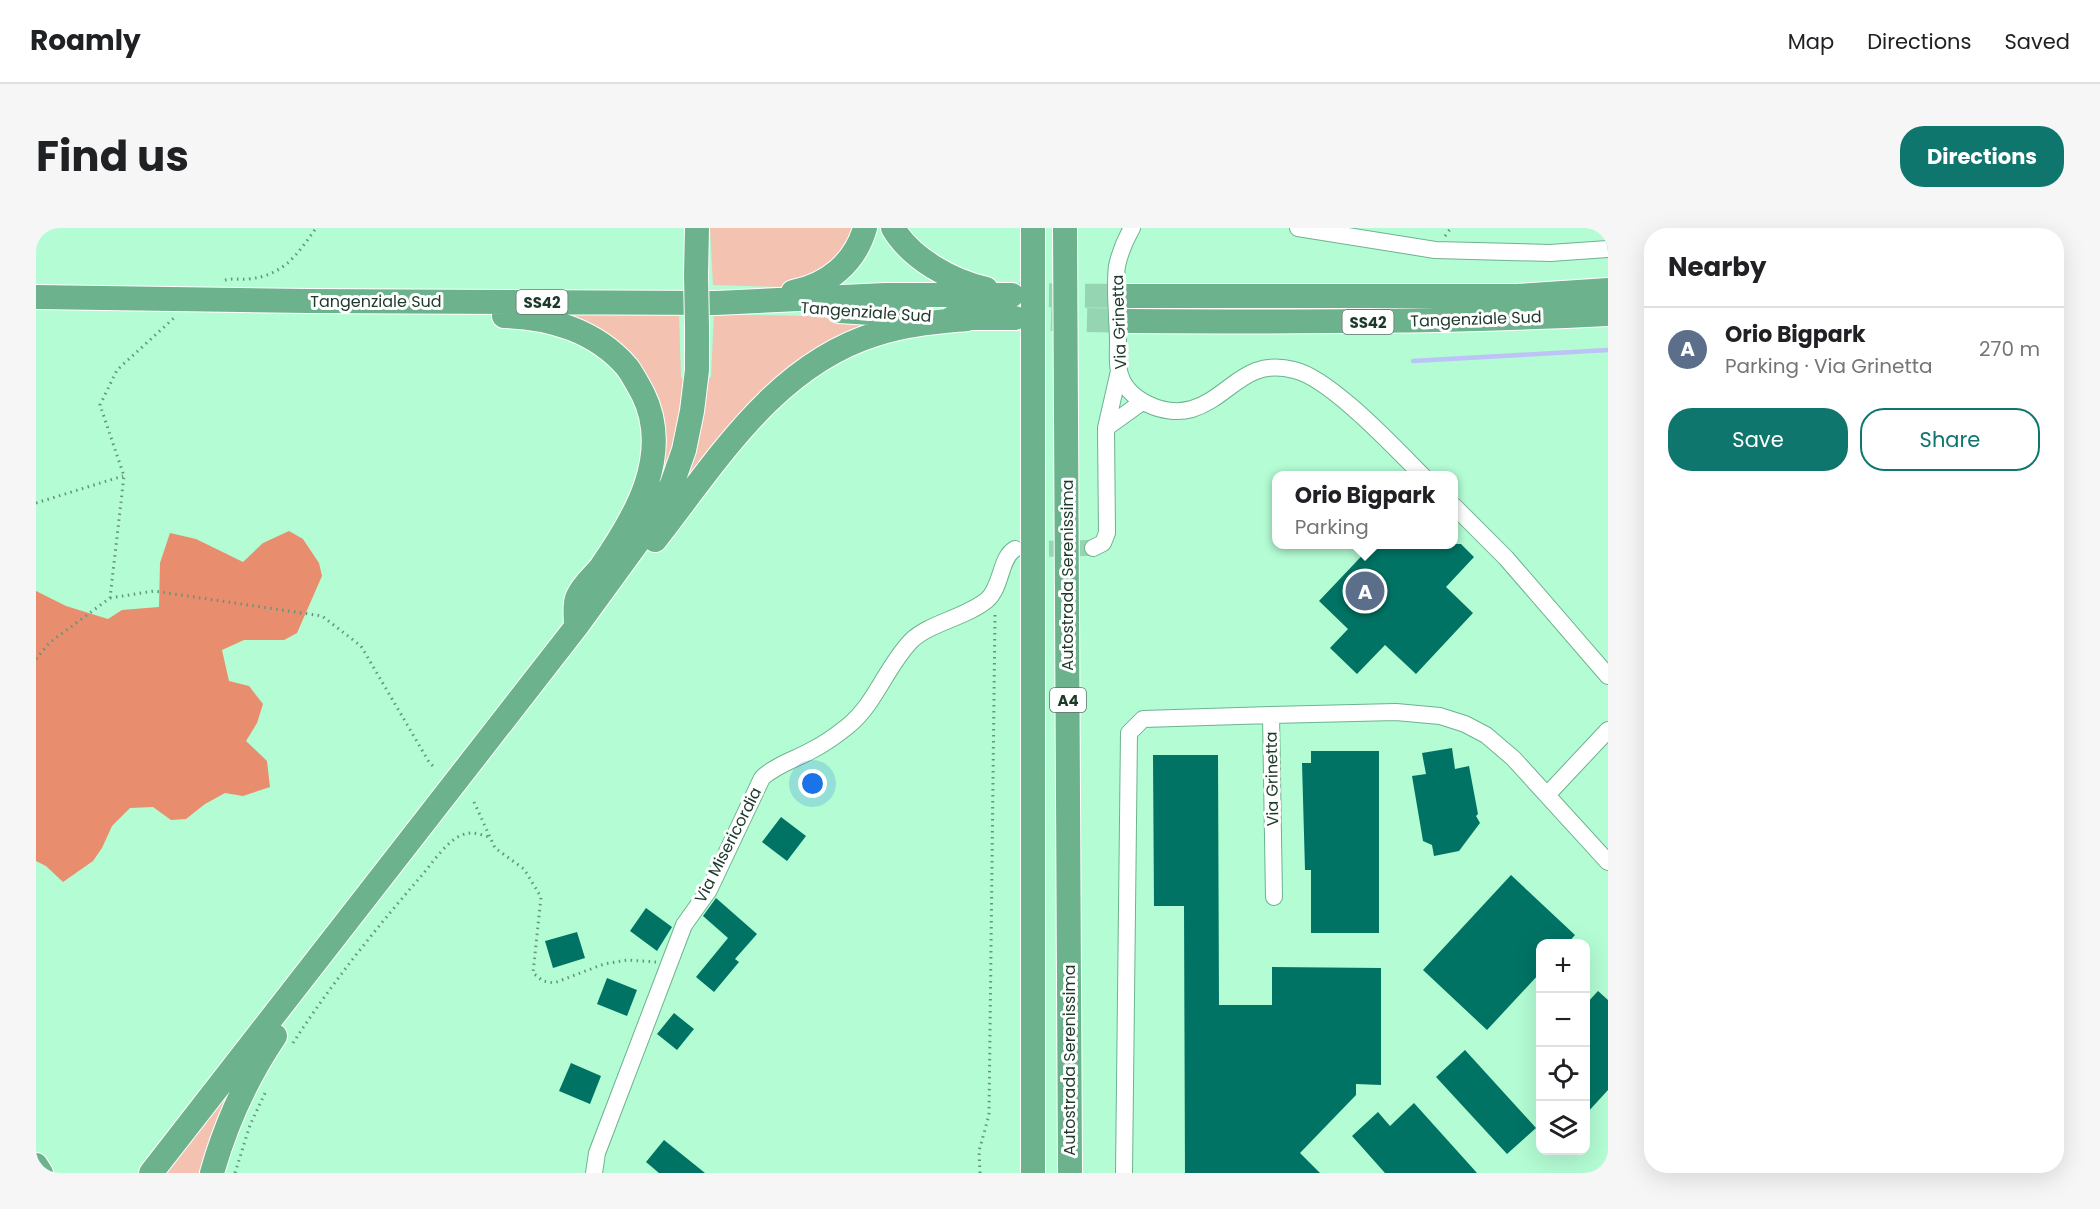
<!DOCTYPE html>
<html lang="en">
<head>
<meta charset="utf-8">
<style>
  body { margin:0; font-family:Poppins,sans-serif; background:#f6f6f6; color:#202124 }
  .controls { position:absolute; right:18px; bottom:18px; display:grid; overflow:hidden; border-radius:12px; box-shadow:0 6px 24px #0002 }
  .controls button { width:54px; height:54px; display:grid; place-items:center; padding:0; border:0; border-bottom:2px solid #e0e0e0; background:#fff; color:#202124; font:30px sans-serif }
  .you { position:absolute; left:777px; top:556px; width:21px; height:21px; margin:-15px; border:4px solid #fff; border-radius:50%; background:#1a73e8; box-shadow:0 0 0 9px #1a73e833 }
  .badge { display:grid; place-items:center; width:39px; height:39px; border-radius:50%; background:#0f766e; color:#fff; font-size:20px; font-weight:700 }
  .pin { position:absolute; translate:-50% -50%; border:3px solid #fff; box-shadow:0 2px 6px #0006 }
  .popup { position:absolute; left:1236px; top:243px; width:186px; height:78px; box-sizing:border-box; display:grid; place-content:center; border-radius:12px; background:#fff; filter:drop-shadow(0 2px 4px #0005); font-size:20px; white-space:nowrap; color:#757577 }
  .popup b { font-size:22px; color:#202124 }
  .popup::after { content:''; position:absolute; left:50%; top:100%; margin-left:-12px; border:12px solid transparent; border-top-color:#fff }
  .list { margin:0; padding:0; list-style:none }
  h2 { display:flex; justify-content:space-between; align-items:center; height:78px; margin:0; padding:0 24px; font-size:26px }
  h2 small { font-size:20px; font-weight:400; color:#757577 }
  .list li { display:grid; grid-template-columns:39px 1fr auto; gap:18px; align-items:center; box-sizing:border-box; height:84px; padding:0 24px; border-top:2px solid #e0e0e0 }
  .list b { display:block; font-size:22px; white-space:nowrap }
  .list p { margin:0; font-size:20px; white-space:nowrap; color:#757577 }
  .list em { font-size:20px; font-style:normal; color:#757577 }
  .actions { display:flex; gap:12px; padding:18px 24px }
  .actions a { flex:1; padding:14px 0; border:2px solid #0f766e; border-radius:24px; text-align:center; font-size:21px; color:#0f766e }
  .actions .main { background:#0f766e; color:#fff }
  .icon { flex:none; width:33px; height:33px; fill:none; stroke:currentColor; stroke-width:2; stroke-linecap:round; stroke-linejoin:round }
  .map { position:relative; flex:none; width:1572px; height:945px; overflow:hidden; border-radius:24px }
  header { display:flex; align-items:center; gap:36px; box-sizing:border-box; height:84px; padding:0 30px; background:#fff; border-bottom:2px solid #e0e0e0 }
  header strong { font-size:28px }
  nav { display:flex; gap:33px; margin-inline-start:auto; font-size:21px }
  .intro { display:flex; align-items:center; justify-content:space-between; box-sizing:border-box; height:144px; padding:0 36px }
  h1 { margin:0; font-size:42px }
  .button { padding:15px 27px; border-radius:24px; background:#0f766e; color:#fff; font-size:21px; font-weight:700 }
  main { display:flex; gap:36px; padding:0 36px }
  aside { flex:1; background:#fff; border-radius:24px; box-shadow:0 6px 24px #0002 }
  .map>svg:first-child { display:block }
</style>
</head>
<body>
<header>
<strong>Roamly</strong>
<nav><a>Map</a><a>Directions</a><a>Saved</a></nav>
</header>
<div class="intro"><h1>Find us</h1><a class="button">Directions</a></div>
<main>
<div class="map">
<svg width="1572" height="945" viewBox="0 0 1572 945">
  <rect width="100%" height="100%" fill="#b3fcd4"/>
  <path fill="#f4c2b1" d="M674,0h149l-9,20 -50,36 -19,3 -68,-2z
    M522,85l121,1 2,64 4,1c-5,42 -12,75 -31,113v-90z
    M678,86l173,4 -21,10 -183,160c12,-36 23,-71 24,-109l4,-2z
    M204,850l-32,95h-41z"/>
  <path fill="#e88d6d" d="M253,303l14,8 16,24 3,13 -25,57 -13,7h-40l-22,10 7,31 20,5 14,18 -6,19 -11,18 21,20 3,26 -27,9 -18,-3 -20,11 -19,15 -15,1 -18,-13 -23,1 -18,18 -10,22 -9,13 -30,21 -17,-16 -10,-5v-270l30,15 42,13 14,-9 37,-3 1,-44 10,-30 26,6 47,23 20,-19z"/>
  <g fill="none" stroke-linecap="round" stroke-linejoin="round">
    <path stroke="#bdc3f6" stroke-width="4.5" d="M1377,133l195,-11"/>
  </g>
  <path fill="#007364" d="M1337,316h88l13,13 -28,30 27,26 -57,61 -31,-29 -28,29 -27,-26 18,-19 -29,-28z
    M1416,520l3,21 14,-3 9,48 -2,2 4,7 -21,28 -25,5 -2,-11 -9,-4 -11,-65 14,-2 -4,-21z
    M1275,523h68v182h-68v-63h-6l-3,-107h9z
    M1117,527h65l1,250h53v-38l109,1v117l-25,-1v11l-56,58 20,20h-135l-1,-267h-30z
    M745,589l25,19 -19,25 -25,-19z
    M1475,647l64,60 -8,9h-27v29l-53,57 -64,-60z
    M680,670l41,36 -22,25 4,3 -25,30 -18,-15 32,-39 -25,-22z
    M610,680l26,19 -15,24 -27,-20z
    M541,704l8,26 -32,10 -8,-27z
    M571,750l30,12 -10,26 -30,-12z
    M1562,763l10,9v90l-22,24v-110z
    M638,785l20,16 -17,21 -20,-16z
    M1429,822l71,78 -29,26 -71,-77z
    M535,835l30,13 -11,28 -31,-13z
    M1378,875l63,70h-92l-33,-37 26,-24 12,14z
    M628,912l41,33h-46l-13,-11z"/>
  <g fill="none" stroke-linecap="round" stroke-linejoin="round">
    <path stroke="#95d5b2" stroke-width="16" stroke-dasharray="16 8" stroke-linecap="butt" d="M989,321l68,-1"/>
    <path stroke="#95d5b2" stroke-width="24" stroke-dasharray="24 12" stroke-linecap="butt" d="M977,67l115,1
      M979,90l112,3"/>
    <g stroke="#6db38e" stroke-width="18">
      <path id="minor" d="M1096,0c-7,12 -12,24 -15,38 -3,22 1,54 1,77 0,9 -1,19 1,28 6,29 45,46 73,38 39,-12 52,-52 102,-39 36,8 101,78 129,106
        M1262,0l137,22 115,3 58,-4
        M1083,143l-13,57 36,-26
        M1418,278l52,52 102,118
        M1057,320l10,-5 4,-10 -1,-105
        M1511,567l61,-65
        M1238,669l-3,-182 125,-3 44,4 25,8 21,11 27,23 95,104
        M558,945l3,-20 87,-228 25,-35 53,-112c15,-14 35,-19 52,-29 12,-6 24,-15 34,-23 28,-23 38,-59 63,-85 18,-18 54,-23 76,-41 15,-13 13,-43 28,-51
        M1088,945l5,-440 14,-14 128,-4"/>
    </g>
    <g stroke="#fff" stroke-width="26">
      <path id="highway" d="M857,0c18,31 59,53 93,61
        M997,0v945
        M1029,0l5,945
        M660,47l1,-47
        M757,64c35,-7 62,-29 72,-64
        M1092,68h389l91,-6
        M272,73l408,2 169,-8h127
        M803,83l79,5
        M468,88c46,1 92,15 123,51 6,8 11,18 16,27 30,61 -8,124 -42,173 -7,9 -18,18 -23,29 -4,7 -2,22 -2,31
        M916,90h63
        M1091,93c161,1 321,1 481,-7
        M619,312c62,-79 120,-175 221,-206 30,-10 60,-12 91,-15
        M0,937l5,8
        M115,945l425,-546 75,-103 21,-40 12,-34 8,-39 5,-41v-43
        M176,945c14,-50 34,-94 63,-137"/>
    </g>
    <path stroke="#63957a" stroke-width="3" stroke-dasharray="1.5 4.5" stroke-linecap="butt" d="M1409,8l6,-8
      M189,52c8,-2 16,0 24,-1 35,-4 48,-24 67,-51
      M0,275l87,-27
      M74,370l44,-7 168,25 39,30 68,116 4,4
      M0,431l13,-16 61,-45 14,-122 -24,-71 17,-35 58,-53
      M438,574l21,46 29,21 17,28 -8,76 10,8 11,2 50,-19 23,-4 29,2
      M257,815c38,-59 84,-116 130,-169 9,-11 25,-34 39,-39 9,-4 17,-1 27,2
      M199,945l15,-48 16,-34
      M944,945l-1,-22 10,-36 6,-501"/>
    <use href="#minor" stroke="#fff" stroke-width="16"/>
    <use href="#highway" stroke="#6cb38d" stroke-width="24"/>
    <g stroke="#fff" stroke-width="26" stroke-linecap="butt">
      <path id="highway-bridge" d="M660,47l1,52
        M0,69l272,4"/>
    </g>
    <use href="#highway-bridge" stroke="#6cb38d" stroke-width="24"/>
  </g>
  <g text-anchor="middle" dominant-baseline="central" stroke-width="6" stroke-linejoin="round" paint-order="stroke">
    <g fill="#fff" stroke="#60746a" stroke-width="1.5">
      <rect x="480.5" y="62" width="51" height="24" rx="4.5"/>
      <rect x="1306.5" y="82" width="51" height="24" rx="4.5"/>
      <rect x="1014" y="460" width="36" height="24" rx="4.5"/>
    </g>
    <g font-size="15" font-weight="bold" fill="#1c392a">
      <text x="506" y="74">SS42</text>
      <text x="1332" y="94">SS42</text>
      <text x="1032" y="472">A4</text>
    </g>
    <g font-size="16" fill="#1c392a" stroke="#fff">
      <text x="340" y="73">Tangenziale Sud</text>
      <text transform="translate(830 84) rotate(4)">Tangenziale Sud</text>
      <text transform="translate(1440 91) rotate(-2)">Tangenziale Sud</text>
      <text transform="translate(1083 94) rotate(-92)">Via Grinetta</text>
      <text transform="translate(1031 347) rotate(-90)">Autostrada Serenissima</text>
      <text transform="translate(1236 551) rotate(-91)">Via Grinetta</text>
      <text transform="translate(692 617) rotate(-63)">Via Misericordia</text>
      <text transform="translate(1033 832) rotate(-90)">Autostrada Serenissima</text>
    </g>
  </g>
</svg>
<div class="controls">
<button>+</button>
<button>−</button>
<button><svg class="icon" aria-label="locate" viewBox="0 0 24 24"><circle cx="12" cy="12" r="6"/><path d="M12 2v4M12 18v4M2 12h4M18 12h4"/></svg></button>
<button><svg class="icon" aria-label="layers" viewBox="0 0 24 24"><path d="M12 4l9 5-9 5-9-5zM3 14l9 5 9-5"/></svg></button>
</div>
<div class="you"></div>
<div class="pin badge" style="left:1329px;top:363px;background:#5c6f8a">A</div>
<div class="popup"><b>Orio Bigpark</b>Parking</div>
</div>
<aside>
<h2>Nearby<small></small></h2>
<ul class="list">
<li><span class="badge" style="background:#5c6f8a">A</span><div><b>Orio Bigpark</b><p>Parking · Via Grinetta</p></div><em>270 m</em></li>
</ul>
<div class="actions"><a class="main">Save</a><a>Share</a></div>
</aside>
</main>
</body>
</html>
